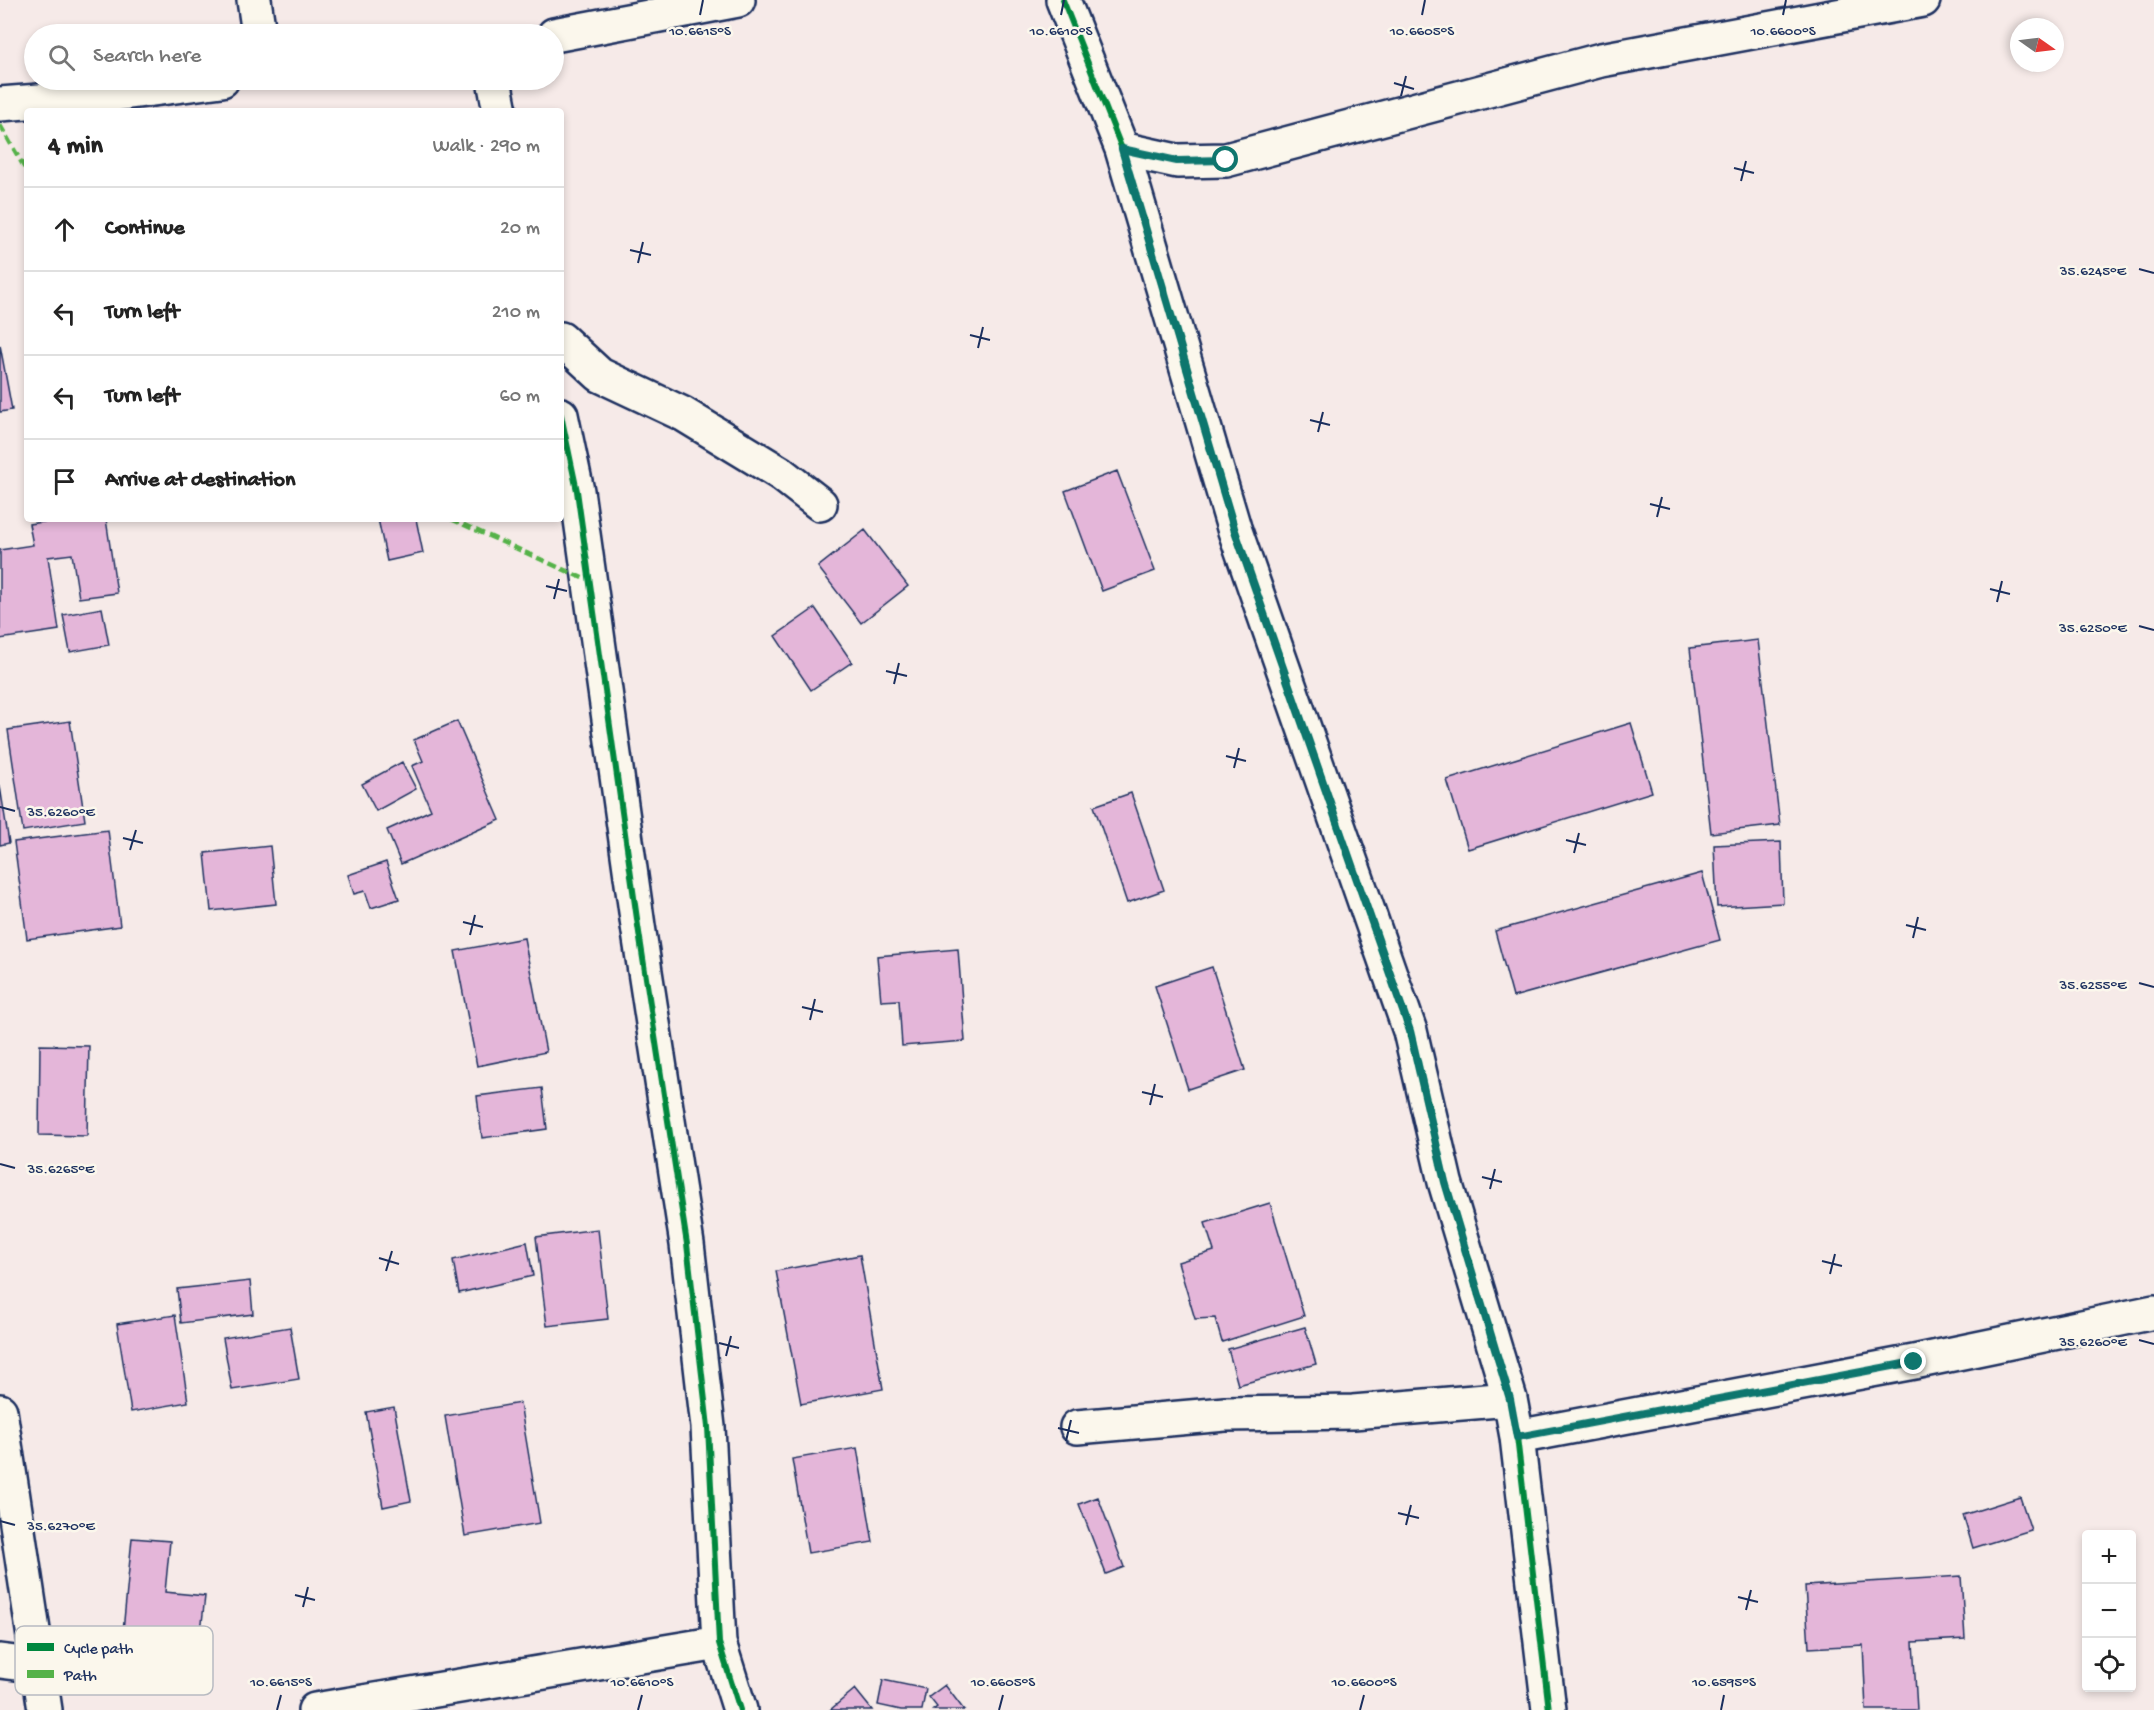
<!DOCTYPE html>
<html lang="en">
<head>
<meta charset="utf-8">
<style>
  body { margin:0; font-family:"Gochi Hand",sans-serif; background:#f2f2f2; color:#222 }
  .controls { position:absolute; right:18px; bottom:18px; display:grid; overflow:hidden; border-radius:6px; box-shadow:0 3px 9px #0003 }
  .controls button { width:54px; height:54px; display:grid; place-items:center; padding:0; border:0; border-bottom:2px solid #e0e0e0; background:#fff; color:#222; font:30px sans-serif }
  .compass { position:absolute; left:2010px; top:18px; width:54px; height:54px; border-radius:50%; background:#fff; box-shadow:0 3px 9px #0003; rotate:104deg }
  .stop { position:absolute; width:18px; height:18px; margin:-14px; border:4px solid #0f766e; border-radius:50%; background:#fff }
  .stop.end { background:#0f766e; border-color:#fff; box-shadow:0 2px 6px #0008 }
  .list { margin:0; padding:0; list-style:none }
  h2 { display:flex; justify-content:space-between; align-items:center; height:78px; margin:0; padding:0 24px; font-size:26px }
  h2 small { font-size:20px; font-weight:400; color:#767676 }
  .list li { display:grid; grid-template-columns:39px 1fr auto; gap:18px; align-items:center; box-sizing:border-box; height:84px; padding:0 24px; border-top:2px solid #e0e0e0 }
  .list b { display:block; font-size:22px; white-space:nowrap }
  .list em { font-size:20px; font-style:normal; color:#767676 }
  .icon { flex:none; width:33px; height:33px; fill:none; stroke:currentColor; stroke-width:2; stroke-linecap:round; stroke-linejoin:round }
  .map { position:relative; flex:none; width:2154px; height:1710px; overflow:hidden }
  .search { position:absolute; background:#fff; box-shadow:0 3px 9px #0003; left:24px; top:24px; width:540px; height:66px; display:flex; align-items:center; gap:15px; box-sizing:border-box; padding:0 21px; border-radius:33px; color:#767676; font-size:22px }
  .panel { position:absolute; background:#fff; box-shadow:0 3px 9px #0003; left:24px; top:108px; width:540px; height:414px; border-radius:6px }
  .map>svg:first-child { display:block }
</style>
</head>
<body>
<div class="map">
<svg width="2154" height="1710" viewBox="0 0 2154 1710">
  <rect width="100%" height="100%" fill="#f6eae8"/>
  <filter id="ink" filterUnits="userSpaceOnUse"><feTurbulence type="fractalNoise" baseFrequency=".0167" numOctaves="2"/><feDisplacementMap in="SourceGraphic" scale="12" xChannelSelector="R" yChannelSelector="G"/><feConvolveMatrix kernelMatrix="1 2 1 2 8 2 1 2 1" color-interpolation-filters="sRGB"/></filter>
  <g filter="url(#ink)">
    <path fill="#e4b6d9" stroke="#1b2f5e" stroke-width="1.5" d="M0,345l12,65 -12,2z
      M1117,471l38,100 -53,20 -37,-100z
      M64,519h42l11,74 -38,5 -7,-44 -24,3 11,73 -59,9v-89l33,-5 -4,-21z
      M378,519h38l7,34 -36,8z
      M865,530l43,56 -47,37 -43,-56z
      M102,608l7,37 -39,7 -7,-37z
      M815,608l37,54 -41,28 -36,-54z
      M1758,640l22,185 -69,8 -21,-185z
      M70,721l15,100 -62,10 -15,-101z
      M457,721l43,99 -99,44 -14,-34 44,-20 -19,-44 11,-5 -9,-21z
      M1631,723l21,69 -184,57 -21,-69z
      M402,762l14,27 -40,22 -14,-27z
      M0,786l9,57 -9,2z
      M1131,793l33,97 -37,13 -33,-97z
      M108,830l12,96 -93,13 -13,-97z
      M1781,842l2,61 -66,4 -3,-62z
      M270,846l6,58 -65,7 -6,-58z
      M386,862l13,37 -28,9 -6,-17 -11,3 -6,-19z
      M1702,873l18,67 -207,57 -18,-66z
      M524,938l22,114 -69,14 -22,-115z
      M958,949l7,92 -63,5 -3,-46 -18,1 -4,-45z
      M1212,967l33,103 -57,19 -33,-103z
      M40,1045l49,1 -2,90 -48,-1z
      M542,1088l5,41 -65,9 -5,-42z
      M1270,1203l34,113 -82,26 -7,-24 -20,1 -17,-57 36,-11 -9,-28z
      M598,1229l10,90 -61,7 -11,-89z
      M527,1242l6,34 -74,17 -6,-33z
      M860,1255l23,134 -82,15 -25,-133z
      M250,1281l3,33 -72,9 -4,-34z
      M175,1315l13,87 -57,10 -14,-88z
      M290,1327l9,52 -67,11 -9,-52z
      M1305,1327l11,37 -78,21 -10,-36z
      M520,1403l20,120 -75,13 -20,-120z
      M394,1407l17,94 -28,6 -17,-95z
      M857,1448l16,94 -65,11 -16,-94z
      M1098,1497l26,70 -18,7 -27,-70z
      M2020,1497l11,33 -58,18 -10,-33z
      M132,1538l38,3 -5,51 40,4 -6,53 -77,-8z
      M1961,1576l4,63 -52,3 4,68h-51l-3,-65 -54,3 -4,-62z
      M883,1680l43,9 -4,21h-21l-23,-5z
      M945,1685l19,25h-31l4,-3 -8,-10z
      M855,1689l17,21h-42z"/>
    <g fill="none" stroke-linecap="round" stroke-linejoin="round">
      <g stroke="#1b2f5e" stroke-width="38">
        <path id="street" d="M254,0l5,34
          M1063,0l59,149 112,379 176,503 35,151 65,217 7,38 32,273
          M554,35l184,-35
          M494,80l6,31
          M0,104l92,-7 130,-17
          M1122,149l55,12 49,-1 375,-100 322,-60
          M561,339l39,36 83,39 97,59 40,31
          M561,415l16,76 61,435 49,318 21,183 11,216 21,67
          M1077,1427l148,-13 128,-2 157,-13
          M1517,1437l397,-75 240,-50
          M0,1661l39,5
          M315,1710l404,-67"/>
      </g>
      <g stroke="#1b2f5e" stroke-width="38">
        <path id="secondary" d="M0,1411l45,299"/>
      </g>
      <use href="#street" stroke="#fbf7ec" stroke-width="33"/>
      <use href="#secondary" stroke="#fbf7ec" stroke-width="33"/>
      <path stroke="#55b248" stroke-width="4.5" stroke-dasharray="9 4.5" stroke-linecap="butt" d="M0,125l27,47
        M451,519l138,62"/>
      <g stroke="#fbf7ec" stroke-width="10">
        <path id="cycleway" d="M1063,0l59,149 112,379 176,503 35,151 65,217 7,38 32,273
          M561,415l16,76 61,435 49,318 21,183 11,216 21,67"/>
      </g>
      <use href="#cycleway" stroke="#00873e" stroke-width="6"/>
    </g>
  </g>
  <g fill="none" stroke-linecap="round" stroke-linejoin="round" filter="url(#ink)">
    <path stroke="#0f766e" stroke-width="8" d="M1226,160l-49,1 -55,-12 112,379 176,503 35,151 65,217 7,38 397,-75"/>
  </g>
  <path fill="none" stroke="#1b2f5e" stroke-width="2" d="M700,15l3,-15M1061,15l3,-15M1422,15l3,-15M1783,15l3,-15M1394,83l20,6M1401,96l5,-20M1734,168l20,5M1741,181l5,-20M630,250l21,5M638,263l5,-21M2139,269l15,4M970,335l20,5M978,348l5,-21M1310,420l20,5M1318,432l5,-20M1650,504l20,5M1657,517l5,-20M546,586l21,5M1990,589l20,5M554,599l5,-20M1997,602l5,-21M2139,626l15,4M886,671l21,5M894,684l5,-21M1226,756l20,5M1234,768l5,-20M0,807l15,4M123,838l20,5M1566,840l20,5M130,850l6,-20M1574,853l5,-20M463,922l20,5M1906,925l20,5M470,935l5,-20M1913,938l5,-21M2139,983l15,4M802,1007l21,5M810,1020l5,-21M1142,1092l21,5M1150,1105l5,-21M0,1164l15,4M1482,1177l20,5M1490,1189l5,-20M379,1258l20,6M1822,1261l20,5M386,1271l6,-20M1830,1274l5,-20M2139,1340l15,4M719,1343l20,5M726,1356l5,-20M1058,1428l21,5M1066,1441l5,-21M1398,1513l21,5M0,1521l15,4M1406,1525l5,-20M295,1595l20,5M1738,1597l20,5M303,1607l5,-20M1746,1610l5,-20M277,1710l4,-15M638,1710l4,-15M999,1710l4,-15M1360,1710l4,-15M1721,1710l3,-15"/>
  <rect x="15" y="1626" width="198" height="69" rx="9" fill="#fbf7ec" stroke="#b8bbc1" stroke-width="1.5"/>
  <rect x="27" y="1643" width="27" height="8" fill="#00873e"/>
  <rect x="27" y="1670" width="27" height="8" fill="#55b248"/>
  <g font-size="16" fill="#1b2f5e">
    <text x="64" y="1653">Cycle path</text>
    <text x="64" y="1680">Path</text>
  </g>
  <g font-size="15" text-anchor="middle" fill="#1b2f5e" stroke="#fbf7ec" stroke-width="5" stroke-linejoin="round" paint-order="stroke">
    <text x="700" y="35">10.6615°S</text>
    <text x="1061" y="35">10.6610°S</text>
    <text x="1422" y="35">10.6605°S</text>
    <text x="1783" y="35">10.6600°S</text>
    <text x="2093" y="275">35.6245°E</text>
    <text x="2093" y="632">35.6250°E</text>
    <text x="61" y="816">35.6260°E</text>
    <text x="2093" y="989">35.6255°E</text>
    <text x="61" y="1173">35.6265°E</text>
    <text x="2093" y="1346">35.6260°E</text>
    <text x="61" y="1530">35.6270°E</text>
    <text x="281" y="1686">10.6615°S</text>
    <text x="642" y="1686">10.6610°S</text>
    <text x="1003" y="1686">10.6605°S</text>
    <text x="1364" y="1686">10.6600°S</text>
    <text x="1724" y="1686">10.6595°S</text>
  </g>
</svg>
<div class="controls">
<button>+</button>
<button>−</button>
<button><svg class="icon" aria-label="locate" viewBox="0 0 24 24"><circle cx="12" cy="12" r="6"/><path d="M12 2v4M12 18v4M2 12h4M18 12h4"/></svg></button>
</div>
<svg class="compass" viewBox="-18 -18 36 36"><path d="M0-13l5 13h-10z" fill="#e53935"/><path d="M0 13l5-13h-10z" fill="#767676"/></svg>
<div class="stop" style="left:1226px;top:160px"></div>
<div class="stop end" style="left:1914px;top:1362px"></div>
<div class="search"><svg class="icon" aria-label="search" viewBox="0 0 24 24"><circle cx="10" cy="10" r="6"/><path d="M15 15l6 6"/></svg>Search here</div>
<section class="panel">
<h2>4 min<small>Walk · 290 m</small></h2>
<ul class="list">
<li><svg class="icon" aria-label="ahead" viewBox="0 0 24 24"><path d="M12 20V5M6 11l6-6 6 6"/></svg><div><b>Continue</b></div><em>20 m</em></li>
<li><svg class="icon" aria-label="left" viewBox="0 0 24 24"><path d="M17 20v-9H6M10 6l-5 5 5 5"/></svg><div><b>Turn left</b></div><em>210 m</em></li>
<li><svg class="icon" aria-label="left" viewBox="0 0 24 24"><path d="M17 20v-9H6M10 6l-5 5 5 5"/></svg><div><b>Turn left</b></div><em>60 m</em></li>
<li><svg class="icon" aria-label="arrive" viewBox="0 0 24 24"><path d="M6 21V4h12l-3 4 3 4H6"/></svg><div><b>Arrive at destination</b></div></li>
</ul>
</section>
</div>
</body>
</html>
